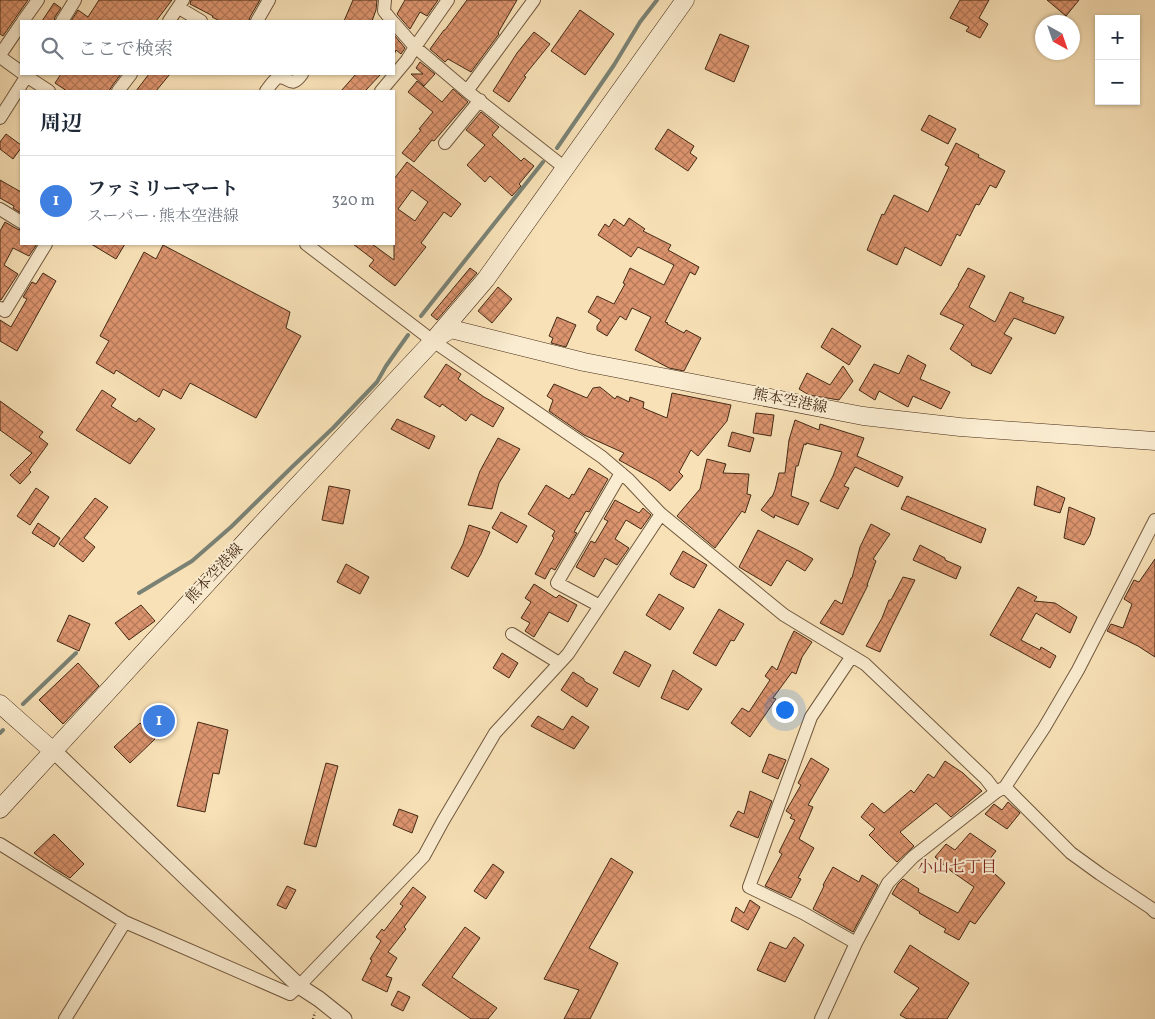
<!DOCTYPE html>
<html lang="ja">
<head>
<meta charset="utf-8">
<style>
  body { margin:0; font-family:Vollkorn,"Noto Serif JP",serif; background:#f2f2f3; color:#1f2937 }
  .controls { position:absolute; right:15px; top:15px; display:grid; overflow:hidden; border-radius:0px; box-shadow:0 1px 4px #0004 }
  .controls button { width:45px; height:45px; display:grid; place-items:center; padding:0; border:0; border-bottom:1px solid #e0e1e3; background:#fff; color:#1f2937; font:25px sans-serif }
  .compass { position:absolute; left:1035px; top:15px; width:45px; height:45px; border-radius:50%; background:#fff; box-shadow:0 1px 4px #0004; rotate:140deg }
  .you { position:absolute; left:784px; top:709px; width:18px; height:18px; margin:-12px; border:4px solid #fff; border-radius:50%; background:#1a73e8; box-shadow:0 0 0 8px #1a73e833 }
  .badge { display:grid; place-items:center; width:32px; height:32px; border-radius:50%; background:#ea580c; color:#fff; font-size:16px; font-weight:700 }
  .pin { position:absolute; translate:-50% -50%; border:2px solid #fff; box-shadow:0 1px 5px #0006 }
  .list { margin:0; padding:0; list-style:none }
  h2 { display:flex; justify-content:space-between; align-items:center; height:65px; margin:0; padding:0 20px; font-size:21px }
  h2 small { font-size:16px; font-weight:400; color:#747a83 }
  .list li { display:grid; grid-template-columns:32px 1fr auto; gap:15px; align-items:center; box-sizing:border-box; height:90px; padding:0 20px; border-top:1px solid #e0e1e3 }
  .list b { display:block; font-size:19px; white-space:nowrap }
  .list p { margin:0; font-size:16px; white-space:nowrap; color:#747a83 }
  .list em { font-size:16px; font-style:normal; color:#747a83 }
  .icon { flex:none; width:28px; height:28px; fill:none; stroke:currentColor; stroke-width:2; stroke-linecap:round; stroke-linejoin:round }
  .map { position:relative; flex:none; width:1155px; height:1019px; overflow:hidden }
  .search { position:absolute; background:#fff; box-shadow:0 1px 4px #0004; left:20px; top:20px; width:375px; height:55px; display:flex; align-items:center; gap:12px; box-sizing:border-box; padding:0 18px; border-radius:0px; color:#747a83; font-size:19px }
  .panel { position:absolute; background:#fff; box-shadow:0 1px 4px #0004; left:20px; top:90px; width:375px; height:155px; border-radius:0px }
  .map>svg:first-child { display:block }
</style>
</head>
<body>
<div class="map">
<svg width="1155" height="1019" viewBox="0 0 1155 1019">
  <defs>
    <pattern id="building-cross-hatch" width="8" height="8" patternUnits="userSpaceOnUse" patternTransform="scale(1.25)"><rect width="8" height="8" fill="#dc946e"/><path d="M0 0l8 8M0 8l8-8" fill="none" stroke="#b47959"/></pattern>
  </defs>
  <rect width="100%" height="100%" fill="#f8e1b7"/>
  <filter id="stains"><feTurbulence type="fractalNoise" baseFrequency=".004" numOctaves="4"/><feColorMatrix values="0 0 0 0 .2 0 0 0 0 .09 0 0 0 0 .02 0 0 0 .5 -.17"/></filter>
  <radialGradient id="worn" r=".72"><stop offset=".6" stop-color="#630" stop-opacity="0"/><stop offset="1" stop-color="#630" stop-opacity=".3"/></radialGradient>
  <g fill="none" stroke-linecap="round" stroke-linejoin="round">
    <path stroke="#7a8275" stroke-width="4" d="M557,148l57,-83 26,-43 17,-22
      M421,316l122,-154
      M139,593l53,-32 39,-34 61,-60 41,-39 44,-46 9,-16 22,-31
      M23,704l53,-51
      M0,733l3,-3"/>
  </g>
  <path fill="url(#building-cross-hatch)" stroke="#442a16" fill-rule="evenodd" d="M0,0h28l-25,36 -3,-2z
    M99,0h73l-16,21h-85l7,-11 10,7z
    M191,0h69l-10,17 -1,4h-29l-8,-4 1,-1 -23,-12z
    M353,0h24l-1,10 -4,11h-28z
    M405,0h33l-11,16 -7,-4 -10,17 -13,-15z
    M467,0h50l-19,33 1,1 -28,38 -23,-13 -3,3 -15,-13 14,-19h1z
    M960,0h29l-10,18 9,6 -8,14 -14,-7 3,-4 -19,-9z
    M1047,0h32l-13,16z
    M54,3l7,5 -6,9 -1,4h-12z
    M580,10l34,24 -29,41 -34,-24z
    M534,32l16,12 -26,32 2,1 -17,25 -16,-11 24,-38z
    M720,34l29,12 -15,36 -29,-13z
    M394,35l11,13 -4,6 -5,-4 -2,5z
    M420,62l15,12 -11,12 -13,-12h12l-7,-6z
    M61,74h60l-9,12 -3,5h-42l-12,-8z
    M149,74h21l-14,17h-20z
    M356,74h25l-16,17h-24z
    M417,81l25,21 11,-13 15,13 -34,39 -2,-1 -18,22 -12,-9 19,-23 -2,-1 14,-17 -25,-20z
    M481,112l18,15 -7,8 29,26 3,-3 10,8 -15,18 2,2 -9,10 -22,-20 -5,6 -18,-17 18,-20 -19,-15z
    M929,115l27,14 -8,15 -27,-14z
    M668,129l26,17 -4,7 7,5 -9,13 -33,-22z
    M6,134l15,11v3l-8,11 -13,-10v-7z
    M956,143l23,12 -1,2 27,14 -9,17 -6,-3 -11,20 -3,-1 -16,32 -3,-2 -16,32 -36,-19 -8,18 -30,-15 15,-36 2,1 10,-20 34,17 21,-45 -4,-2z
    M407,162l54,42 -10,13 -7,-5 -23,31 5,4 -31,39 -26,-20 5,-6 -21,-16h19l22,16v-81zM412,190l16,12 -13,19 -17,-12z
    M0,180l21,12v21l-8,-5 1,-2 -14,-8z
    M629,218l16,11 -2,2 28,14 -3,5 31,17 -4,8 -5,-3 -25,50 3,1 -1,1 17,9 2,-3 15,8 -17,33 -15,-3 -34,-18 16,-33 -19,-9 -6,12 -6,-4 -13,20 -10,-6v-4l4,-6 -13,-8 9,-16 17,8 11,-20 -2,-1 7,-15 34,17 10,-20 -36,-18 -7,10 -33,-22 7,-11 4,3 5,-8 10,7z
    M5,222l12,7 4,1v14h16l-8,12 -16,-8 -9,17 14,9 -17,26h-1v-69z
    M91,244h34l-9,15z
    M163,245l127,67 -4,16 15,8 -45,82 -66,-35 -9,16 -18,-10 -4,8 -43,-27 -2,4 -18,-11 13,-22 -9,-5 44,-84 12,7z
    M470,268l7,5 -40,47 -6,-5z
    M968,268l17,8 -16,31 26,15 15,-30 14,6 -2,4 42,15 -9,17 -41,-16 -10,16 8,4 -21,36 -20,-9 1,-1 -22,-15 14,-24 -24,-11 19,-29h-1z
    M43,273l13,8 -39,70 -17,-10v-21l11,7 16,-28 -4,-2 9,-15 4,2z
    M498,287l14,12 -20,24 -14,-12z
    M557,317l19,8 -10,22 -15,-4 2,-5 -4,-2z
    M832,328l29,18 -12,19 -28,-18z
    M908,355l18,10 -6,14 30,13 -9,17 -28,-13 -5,11 -29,-16 -4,9 -16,-10 15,-26 25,10z
    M446,364l15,10 -3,5 26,18 20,11 -11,19 -22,-13 -5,7 -24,-17 -2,3 -16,-10z
    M843,366l10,15 -14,19 -30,-5 -10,-6 8,-16 23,12z
    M554,384l33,14 6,-10 7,-1 15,12 2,-3 12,6 1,-5 14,5 -1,6 24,10 5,-25 59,12 -4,16 -29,35 -7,-6 -12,22 4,4 -13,15 -13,-10 -38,-21 5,-7 -40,-18 -35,-24 4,-11 -6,-4z
    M102,390l14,9 -5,7 25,16 3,-4 16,11 -25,35 -54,-34z
    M0,401l43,31 -4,5 9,7 -19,26 2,2 -11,12 -10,-9 22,-22 -32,-23z
    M756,413l18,2 -3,21 -18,-3z
    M397,419l38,17 -6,13 -38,-20z
    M795,420l24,10 1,-6 44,14 -7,18 46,21 -5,10 -43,-20 -11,19 5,2 -11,21 -18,-8 13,-25 9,-24 -36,-9v2l-2,-1 -6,22h-2l-5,30 18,7 -11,22 -23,-10 -1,3 -13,-8 10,-13h1l3,-7 4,-17h6l4,-33z
    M732,432l22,6 -4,14 -22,-6z
    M498,438l22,11 -21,34 -7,26 -24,-4 12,-34z
    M707,459l19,5 -3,9 26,1 -2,20 4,1 -6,18 -3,-2 -27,37 -38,-32 23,-27z
    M589,468l19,11 -19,33 -3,-1 -12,21 3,1 -22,37 -4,-2 -6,11 -10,-5 19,-36 -2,-2 3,-5 -27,-17 18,-29 23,14 3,-5 2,1z
    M329,486l21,4 -7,34 -21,-4z
    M1037,486l28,12 -5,15 -26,-8z
    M36,488l13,9 -19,28 -13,-9z
    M907,496l79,33 -5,14 -80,-34z
    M95,498l13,9 -24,31 11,9 -12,15 -24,-18z
    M615,500l24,13 4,-5 8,7 -10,14 -15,-9 -11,19 14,9 -12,17 -12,-7 -11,19 -18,-10 15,-26 4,2 13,-22 -4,-2z
    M1069,507l26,11 -5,17 -6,10 -20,-7z
    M501,512l26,14 -10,17 -25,-15z
    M38,523l22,15 -6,9 -22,-14z
    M871,524l19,10 -17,25 3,2 -9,24h1l-25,50 -23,-12 15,-23 7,4 9,-26h1l8,-31z
    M469,525l21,7 -9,22 -13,23 -17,-9 12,-24z
    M758,530l43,22 12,7 -8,12 -18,-11 -16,26 -32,-19z
    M920,545l25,13v2l16,7 -5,12 -43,-19z
    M683,551l24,14 -13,23 -19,-10 -5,-4z
    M1155,559v98l-17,-11 -31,-15 4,-7 12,4 9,-24 -8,-5 10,-19 5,2z
    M346,564l23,13 -9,17 -23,-12z
    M903,577l12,3 -24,48 -11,24 -14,-6 16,-28 7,-18h2z
    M534,584l22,14 3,-3 18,10 -9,17 -19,-10 -15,25 -9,-6 5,-8 -9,-5 10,-16 -6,-4z
    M1018,587l19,10 -3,4 21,2 22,14 -7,16 -34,-20 -15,27 19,10 1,-3 15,9 -6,12 -60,-33z
    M659,594l25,14 -14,22 -24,-15z
    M141,605l14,16 -26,19 -14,-17z
    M719,609l25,15 -10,17 -3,-1 -15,26 -23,-13z
    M69,615l21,9 -11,27 -22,-10z
    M794,631l18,11 -10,15 -6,17 -4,-2 -19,26 3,1 -26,38 -19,-14 11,-15 7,4 21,-32 -5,-4 7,-10 5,4 11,-27z
    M625,651l26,14 -12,22 -26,-14z
    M502,653l16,10 -9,15 -16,-10z
    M78,663l21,23 -36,38 -24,-24z
    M673,670l29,19 -14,21 -27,-12z
    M573,672l11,7v2l14,8 -11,18 -26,-17z
    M538,716l25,14 9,-14 17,11 -15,22 -43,-23z
    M198,722l30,8 -9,44 -6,-1 -8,39 -28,-6z
    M140,723l15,16 -25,24 -16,-16z
    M769,754l17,6 -8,19 -16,-7z
    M811,758l18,11 -21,36 5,2 -14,32 15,9 -16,30 3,1 -10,19 -26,-12 17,-32 -3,-2 16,-32 -5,-2 2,-3 -6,-4 15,-26 -3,-2z
    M945,761l18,12 19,18 -31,26 -15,-14 -36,29 14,14 -17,16 -10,-9 -18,-18 6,-6 -14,-12 11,-14 12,10 27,-23 3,3 14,-19 6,4z
    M326,763l12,3 -22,81 -12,-3z
    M750,791l22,10 -14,37 -28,-12 8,-15 6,3z
    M1008,802l12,11 -13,16 -22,-15 9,-10 8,6z
    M399,809l19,7 -6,17 -19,-8z
    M970,833l26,18 -11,14 20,18 -30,41 -5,-3 -11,19 -15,-8 2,-3 -27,-16 1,-1 -28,-18 6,-10 5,-5 16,10 -1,3 40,21 16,-26 -23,-16 -16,-14 11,-13 9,6z
    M54,834l30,30 -14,14 -16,-10 -20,-15z
    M611,858l22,14 -44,76 29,15 -28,56h-26l15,-29 -35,-11z
    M493,864l11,8 -18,27 -12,-8z
    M833,867l26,15 3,-7 16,10 -25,47 -40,-23 11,-23 -1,-1z
    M287,886l9,4 -10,19 -9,-4z
    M413,887l13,10 -22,30 2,2 -18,23 9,6 -11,18 6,2 -5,14 -25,-12 10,-20 -2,-1 11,-18 -5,-4 6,-8 2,2 19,-25 -3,-2z
    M750,900l10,7 -12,23 -17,-9 5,-14 8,6z
    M465,927l15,11 -28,39 45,31 -9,11h-17l-49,-34z
    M794,937l10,8 -19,37 -28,-12 13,-28 16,7z
    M910,945l59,38 -22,36h-40l-7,-4 19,-27 -25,-16z
    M398,991l12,6 -7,14 -12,-6z"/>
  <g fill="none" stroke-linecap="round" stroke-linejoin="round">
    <g stroke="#71583e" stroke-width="14">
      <path id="minor" d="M385,0l-1,11 8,10
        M448,0l-33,47 52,44 98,77
        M179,8l22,13
        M23,21l15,-21
        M62,21l13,-21
        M169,21l14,-21
        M257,21l12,-21
        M0,55l21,-31
        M0,57l21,15
        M23,74l26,17
        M118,91l13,-17
        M266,91c3,-4 7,-10 11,-13 12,-4 13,13 25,-4
        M381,91l26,-31 8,-13 -21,-24
        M467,91l67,-91
        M0,118l28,-44
        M445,143l35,-43
        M0,209l21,13
        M306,244l127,97 169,116 27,23 32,34 123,101 81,49 121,115 10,13
        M0,308l5,3 41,-67
        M600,606l-43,-23 64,-110
        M512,634l47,29
        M852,656l-41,61 -62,170 54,26 53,30
        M1005,787l66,66 29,21 51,34 4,4
        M0,844l125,78 165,72 9,-8 125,-130 19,-35 52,-88 73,-79 93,-140
        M65,1019l60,-97
        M821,1019l35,-76 32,-60 25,-26 83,-65 9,-5 39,-59 34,-58 77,-150"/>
    </g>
    <g stroke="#71583e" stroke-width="17">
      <path id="tertiary" d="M57,754l242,232 20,13 25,20"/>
    </g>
    <g stroke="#442a16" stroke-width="19">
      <path id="secondary" d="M438,337l13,-8 133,33 279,54 97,11 195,14
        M0,704l53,47
        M0,809l256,-279 177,-189 53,-62 199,-279"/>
    </g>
    <path stroke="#442a16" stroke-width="2.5" stroke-dasharray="1 2.5" stroke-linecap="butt" d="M313,1019l2,-7"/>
    <use href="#minor" stroke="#faecd0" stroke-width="12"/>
    <use href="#tertiary" stroke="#faecd0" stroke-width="15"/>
    <use href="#secondary" stroke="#faecd0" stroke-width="18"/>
  </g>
  <g text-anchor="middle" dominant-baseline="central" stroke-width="4" stroke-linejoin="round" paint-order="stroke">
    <g font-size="15" fill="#442a16" stroke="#faecd0">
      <text transform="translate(790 402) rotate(11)">熊本空港線</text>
      <text transform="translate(215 574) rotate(-47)">熊本空港線</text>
    </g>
    <g font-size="16" fill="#7a1f14" stroke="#faecd0">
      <text x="957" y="868">小山七丁目</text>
    </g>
  </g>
  <rect width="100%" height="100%" filter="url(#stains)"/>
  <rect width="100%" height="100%" fill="url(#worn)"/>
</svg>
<div class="controls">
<button>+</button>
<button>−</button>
</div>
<svg class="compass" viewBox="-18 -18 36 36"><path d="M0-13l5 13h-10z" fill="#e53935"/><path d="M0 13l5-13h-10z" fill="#747a83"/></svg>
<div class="you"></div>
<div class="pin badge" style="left:159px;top:721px;background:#3f7fe0">1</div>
<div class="search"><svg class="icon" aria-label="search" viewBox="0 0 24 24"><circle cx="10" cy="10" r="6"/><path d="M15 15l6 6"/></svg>ここで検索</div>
<section class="panel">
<h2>周辺<small></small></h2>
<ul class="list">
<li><span class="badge" style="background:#3f7fe0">1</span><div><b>ファミリーマート</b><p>スーパー · 熊本空港線</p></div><em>320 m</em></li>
</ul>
</section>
</div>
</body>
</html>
